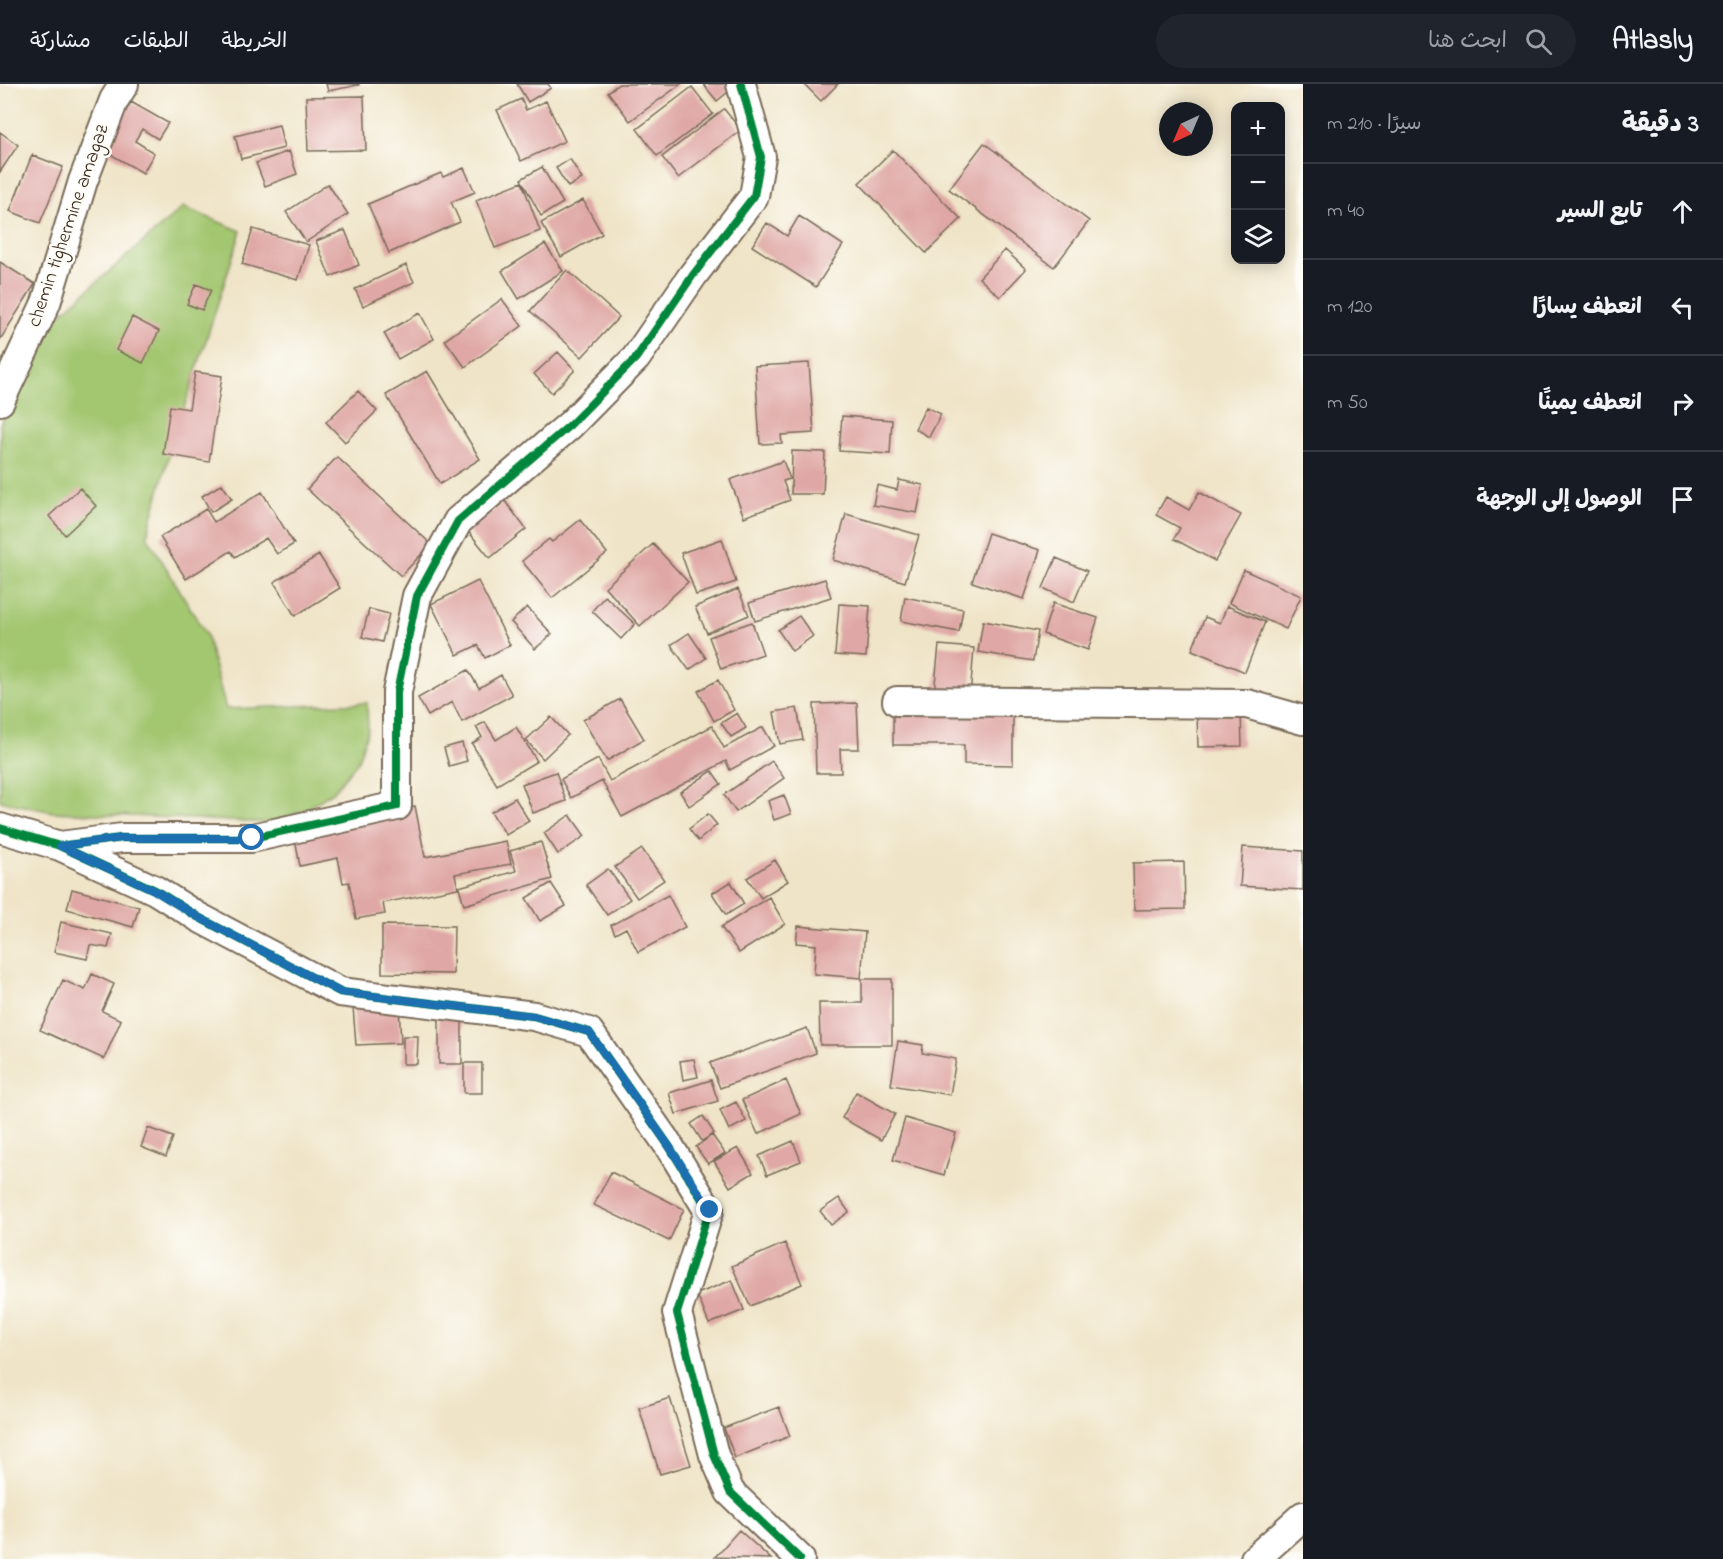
<!DOCTYPE html>
<html lang="ar">
<head>
<meta charset="utf-8">
<style>
  body { margin:0; font-family:"Indie Flower","Playpen Sans Arabic",sans-serif; background:#20242c; color:#f1f3f6; direction:rtl }
  .controls { position:absolute; right:18px; top:18px; display:grid; overflow:hidden; border-radius:12px; box-shadow:0 3px 15px #0003 }
  .controls button { width:54px; height:54px; display:grid; place-items:center; padding:0; border:0; border-bottom:2px solid #363941; background:#171b24; color:#f1f3f6; font:30px sans-serif }
  .compass { position:absolute; left:1159px; top:18px; width:54px; height:54px; border-radius:50%; background:#171b24; box-shadow:0 3px 15px #0003; rotate:224deg }
  .stop { position:absolute; width:18px; height:18px; margin:-14px; border:4px solid #1f6fb2; border-radius:50%; background:#fff }
  .stop.end { background:#1f6fb2; border-color:#fff; box-shadow:0 2px 6px #0008 }
  .list { margin:0; padding:0; list-style:none }
  h2 { display:flex; justify-content:space-between; align-items:center; height:78px; margin:0; padding:0 24px; font-size:26px }
  h2 small { font-size:20px; font-weight:400; color:#9ea1a6 }
  .list li { display:grid; grid-template-columns:39px 1fr auto; gap:18px; align-items:center; box-sizing:border-box; height:96px; padding:0 24px; border-top:2px solid #363941 }
  .list b { display:block; font-size:22px; white-space:nowrap }
  .list em { font-size:20px; font-style:normal; color:#9ea1a6 }
  .icon { flex:none; width:33px; height:33px; fill:none; stroke:currentColor; stroke-width:2; stroke-linecap:round; stroke-linejoin:round }
  .map { position:relative; flex:none; width:1303px; height:1475px; overflow:hidden; direction:ltr }
  header { display:flex; align-items:center; gap:36px; box-sizing:border-box; height:84px; padding:0 30px; background:#171b24; border-bottom:2px solid #363941 }
  header strong { font-size:28px }
  nav { display:flex; gap:33px; margin-inline-start:auto; font-size:21px }
  .search { width:420px; height:54px; background:#20242c; display:flex; align-items:center; gap:15px; box-sizing:border-box; padding:0 21px; border-radius:33px; color:#9ea1a6; font-size:22px }
  main { display:flex }
  aside { flex:1; background:#171b24 }
  .map>svg:first-child { display:block }
</style>
</head>
<body>
<header>
<strong>Atlasly</strong>
<div class="search"><svg class="icon" aria-label="search" viewBox="0 0 24 24"><circle cx="10" cy="10" r="6"/><path d="M15 15l6 6"/></svg>ابحث هنا</div>
<nav><a>الخريطة</a><a>الطبقات</a><a>مشاركة</a></nav>
</header>
<main>
<aside>
<h2>3 دقيقة<small>سيرًا · 210 m</small></h2>
<ul class="list">
<li><svg class="icon" aria-label="ahead" viewBox="0 0 24 24"><path d="M12 20V5M6 11l6-6 6 6"/></svg><div><b>تابع السير</b></div><em>40 m</em></li>
<li><svg class="icon" aria-label="left" viewBox="0 0 24 24"><path d="M17 20v-9H6M10 6l-5 5 5 5"/></svg><div><b>انعطف يسارًا</b></div><em>120 m</em></li>
<li><svg class="icon" aria-label="right" viewBox="0 0 24 24"><path d="M7 20v-9h11M14 6l5 5-5 5"/></svg><div><b>انعطف يمينًا</b></div><em>50 m</em></li>
<li><svg class="icon" aria-label="arrive" viewBox="0 0 24 24"><path d="M6 21V4h12l-3 4 3 4H6"/></svg><div><b>الوصول إلى الوجهة</b></div></li>
</ul>
</aside>
<div class="map">
<svg width="1303" height="1475" viewBox="0 0 1303 1475">
  <rect width="100%" height="100%" fill="#fdfcf7"/>
  <filter id="ink" filterUnits="userSpaceOnUse"><feTurbulence type="fractalNoise" baseFrequency=".0167" numOctaves="2"/><feDisplacementMap in="SourceGraphic" scale="12" xChannelSelector="R" yChannelSelector="G"/><feConvolveMatrix kernelMatrix="1 2 1 2 8 2 1 2 1" color-interpolation-filters="sRGB"/></filter>
  <filter id="wash" filterUnits="userSpaceOnUse"><feTurbulence type="fractalNoise" baseFrequency=".008" numOctaves="4" result="noise"/><feDisplacementMap in="SourceGraphic" scale="24" xChannelSelector="R" yChannelSelector="G"/><feGaussianBlur stdDeviation="1.35" result="paint"/><feColorMatrix in="noise" values="0 0 0 0 0 0 0 0 0 0 0 0 0 0 0 0 0 1.4 0 .05"/><feComposite in="paint" operator="in"/></filter>
  <g filter="url(#wash)">
    <rect width="100%" height="100%" fill="#efe4c7"/>
    <path fill="#a3c66f" stroke="#6f7846" stroke-width="1.5" d="M183,123l58,24 -74,231 -20,74 59,98 20,75 141,-6 1,27 -10,31 -25,31 -26,17 -36,14 -218,-11 -53,-11v-377l56,-106z"/>
    <g id="blocks">
      <path fill="#dfa7a5" d="M326,0h33v1l-31,6z
        M517,0h31l3,4 -23,14z
        M619,0h62l-51,37 -22,-29z
        M703,0h35l-21,17z
        M804,0h34l-17,17z
        M692,3l21,27 -56,42 -20,-27z
        M364,12l2,54 -58,1 -2,-54z
        M521,15l5,11 20,-9 19,40 -44,20 -24,-51z
        M131,18l37,21 -10,16 -16,-10 -7,12 19,12 -11,20 -40,-23z
        M724,25l17,21 -63,48 -16,-21z
        M279,41l5,23 -43,11 -6,-23z
        M0,48l18,13 -18,27z
        M984,59l105,78 -35,46 -105,-78z
        M893,66l68,69 -35,34 -67,-70z
        M289,67l8,23 -32,12 -9,-23z
        M32,71l31,12 -23,56 -30,-12z
        M570,75l12,20 -14,8 -12,-19z
        M542,83l21,36 -22,13 -20,-37z
        M464,84l11,24 -24,10 9,20 -71,31 -21,-49 73,-31 2,4z
        M522,98l18,49 -45,17 -19,-48z
        M328,100l20,30 -42,28 -20,-30z
        M583,116l19,34 -41,23 -20,-34z
        M799,132l44,29 -27,42 -64,-41 15,-23 20,13z
        M253,145l56,16 -11,35 -56,-16z
        M345,146l14,35 -29,12 -14,-36z
        M545,160l18,27 -44,28 -17,-28z
        M1005,166l21,19 -26,28 -21,-19z
        M0,178l35,22 -35,56z
        M406,181l8,17 -51,24 -8,-17z
        M567,186l52,47 -37,40 -52,-46z
        M196,200l15,6 -9,20 -15,-6z
        M502,215l20,27 -57,41 -20,-27z
        M420,229l14,26 -36,20 -14,-26z
        M132,233l27,14 -16,32 -27,-13z
        M558,268l17,18 -23,23 -18,-19z
        M809,279l5,70 -33,2 1,8 -22,1 -5,-78z
        M427,287l53,88 -40,25 -54,-89z
        M195,288l27,4 -13,86 -46,-8 7,-48 19,3z
        M358,307l19,20 -32,31 -19,-20z
        M926,323l15,7 -12,23 -14,-8z
        M842,332l50,4 -2,34 -51,-3z
        M792,367l33,1 -2,42h-32z
        M337,373l94,87 -30,32 -94,-87z
        M783,377l7,18 -7,2 7,19 -46,17 -14,-37z
        M899,396l24,5 -6,28 -44,-8 4,-20 20,5z
        M222,400l10,15 -21,13 -9,-16z
        M80,404l16,18 -31,29 -16,-19z
        M262,408l32,52 -17,10 -11,-16 -31,19 -4,-6 -45,28 -26,-42 46,-28 8,13z
        M1199,408l42,23 -26,46 -41,-22 6,-11 -24,-13 10,-18 23,13z
        M505,417l21,28 -36,29 -22,-27z
        M846,430l73,21 -14,47 -72,-22z
        M580,436l27,33 -55,45 -30,-37 27,-22 3,3z
        M988,449l52,17 -16,49 -52,-17z
        M722,455l14,43 -40,13 -15,-42z
        M653,460l35,38 -48,44 -35,-39z
        M319,471l21,33 -45,28 -21,-34z
        M1056,474l31,13 -13,31 -31,-14z
        M1244,486l57,26 -15,33 -57,-26z
        M825,495l6,18 -76,24 -6,-18z
        M478,497l32,64 -25,13 -7,-13 -21,10 -26,-51z
        M738,505l11,26 -42,18 -12,-26z
        M605,512l30,28 -14,15 -29,-28z
        M905,513l58,12 -4,23 -58,-11z
        M1053,519l45,15 -10,32 -45,-16z
        M839,520l31,2 -4,51 -31,-2z
        M1227,522l38,16 -20,50 -53,-22 13,-33 15,6z
        M527,523l25,27 -17,15 -24,-27z
        M369,525l20,5 -7,28 -20,-5z
        M799,532l14,20 -21,15 -14,-21z
        M983,537l55,10 -5,30 -55,-9z
        M752,538l11,32 -42,15 -12,-32z
        M689,549l17,25 -17,12 -18,-25z
        M939,561l35,3 -4,48 -36,-3z
        M468,586l11,18 22,-13 11,20 -50,27 -10,-20 -24,14 -10,-18z
        M718,596l16,30 -20,11 -16,-30z
        M620,615l24,40 -37,22 -24,-41z
        M857,619l2,46h-19l1,24h-25l-2,-69z
        M893,623l120,1v57l-49,-1v-19h-71z
        M797,624l6,32 -23,4 -6,-32z
        M737,629l9,15 -15,9 -10,-14z
        M1241,629l1,33 -44,1 -1,-33z
        M551,633l17,18 -25,24 -17,-19z
        M485,638l11,18 20,-13 21,34 -40,24 -25,-41 10,-7 -6,-10z
        M712,642l12,22 39,-21 11,19 -44,24 -4,-9 -104,56 -20,-36 -31,17 -10,-19 37,-20 12,22z
        M462,659l5,18 -18,5 -5,-18z
        M772,677l12,17 -48,34 -12,-17z
        M712,687l9,13 -32,22 -9,-14z
        M556,688l10,29 -33,12 -11,-29z
        M784,711l7,19 -17,6 -6,-19z
        M515,714l14,23 -23,14 -15,-23z
        M415,722l10,51 81,-16 5,23 -56,10 3,14 -75,15 2,11 -29,5 -7,-37 -6,1 -5,-25 -38,8 -6,-32z
        M708,730l9,11 -19,16 -9,-12z
        M570,731l15,21 -27,18 -14,-21z
        M541,758l11,37 -88,26 -5,-18 57,-16 -6,-20z
        M1243,763l60,4v39l-63,-4z
        M642,765l22,31 -27,18 -22,-31z
        M775,776l13,21 -27,17 -14,-20z
        M1184,778l1,47 -51,1 -1,-47z
        M608,785l22,30 -23,16 -21,-30z
        M731,798l13,22 -18,11 -14,-22z
        M551,799l15,23 -26,15 -14,-23z
        M72,805l67,18 -6,20 -66,-18z
        M668,811l17,32 -47,25 -12,-24 -11,6 -4,-9z
        M769,813l16,27 -46,29 -18,-26z
        M61,838l51,12 -4,14 -18,-3 -3,14 -33,-7z
        M382,841l72,1 -1,48 -71,-1z
        M798,842l67,6 -4,46 -47,-4 2,-29 -20,-2z
        M92,890l22,10 -12,27 19,9 -17,39 -64,-29 23,-50 22,10z
        M862,895h30v66h-72l-1,-42h43z
        M399,921l2,38 -45,2 -3,-38z
        M439,933h23v47h-23z
        M807,944l9,25 -96,35 -10,-25z
        M403,952h15l-1,28h-14z
        M898,957l25,4 -1,8 34,6 -6,36 -59,-10z
        M694,975l4,18 -15,3 -3,-19z
        M464,979h18v30h-18z
        M711,996l7,21 -42,13 -7,-21z
        M786,996l15,34 -43,20 -16,-34z
        M856,1008l39,22 -14,26 -39,-22z
        M736,1018l10,19 -17,9 -9,-20z
        M703,1032l11,17 -12,8 -11,-17z
        M905,1034l51,15 -12,42 -51,-15z
        M148,1044l25,9 -7,20 -25,-10z
        M712,1051l13,18 -17,11 -12,-17z
        M793,1057l8,20 -34,14 -8,-19z
        M738,1064l15,25 -23,14 -16,-26z
        M611,1088l73,37 -15,32 -75,-36z
        M839,1114l10,14 -18,13 -11,-14z
        M785,1159l17,41 -52,22 -18,-40z
        M732,1196l12,30 -35,14 -12,-30z
        M670,1314l21,67 -31,9 -21,-66z
        M779,1323l11,29 -55,22 -11,-30z
        M739,1446l32,29 -56,-2z"/>
    </g>
  </g>
  <g filter="url(#ink)">
    <use href="#blocks" fill-opacity="0" stroke="#7a6b59" stroke-width="1.5"/>
    <g fill="none" stroke-linecap="round" stroke-linejoin="round">
      <g stroke="#7a6b59" stroke-width="32">
        <path id="minor" d="M0,317l46,-98 37,-122 31,-81 10,-16
          M897,617l350,3 56,16
          M0,744l60,18 95,44 43,27 142,75 194,24 55,16 80,114 40,65 -32,102 37,142 16,37 70,67
          M60,762l62,-8h130l145,-32v-114l20,-96 41,-75 112,-96 66,-67 57,-83 61,-79 7,-39 -20,-73
          M1255,1475l48,-43"/>
      </g>
      <use href="#minor" stroke="#fff" stroke-width="28"/>
      <g stroke="#fdfcf7" stroke-width="11">
        <path id="cycleway" d="M0,744l60,18 95,44 43,27 142,75 194,24 55,16 80,114 40,65 -32,102 37,142 16,37 70,67
          M60,762l62,-8h130l145,-32v-114l20,-96 41,-75 112,-96 66,-67 57,-83 61,-79 7,-39 -20,-73"/>
      </g>
      <use href="#cycleway" stroke="#00873e" stroke-width="8"/>
    </g>
  </g>
  <g fill="none" stroke-linecap="round" stroke-linejoin="round" filter="url(#ink)">
    <path stroke="#1f6fb2" stroke-width="8" d="M252,754h-130l-62,8 94,44 44,27 142,75 194,24 55,16 80,114 41,64"/>
  </g>
  <g text-anchor="middle" dominant-baseline="central" stroke-width="5" stroke-linejoin="round" paint-order="stroke">
    <g font-size="20" fill="#3b2a1e" stroke="#fdfcf7">
      <text transform="translate(69 142) rotate(-71)">chemin tighermine amagaz</text>
    </g>
  </g>
</svg>
<div class="controls">
<button>+</button>
<button>−</button>
<button><svg class="icon" aria-label="layers" viewBox="0 0 24 24"><path d="M12 4l9 5-9 5-9-5zM3 14l9 5 9-5"/></svg></button>
</div>
<svg class="compass" viewBox="-18 -18 36 36"><path d="M0-13l5 13h-10z" fill="#e53935"/><path d="M0 13l5-13h-10z" fill="#9ea1a6"/></svg>
<div class="stop" style="left:252px;top:754px"></div>
<div class="stop end" style="left:710px;top:1126px"></div>
</div>
</main>
</body>
</html>
